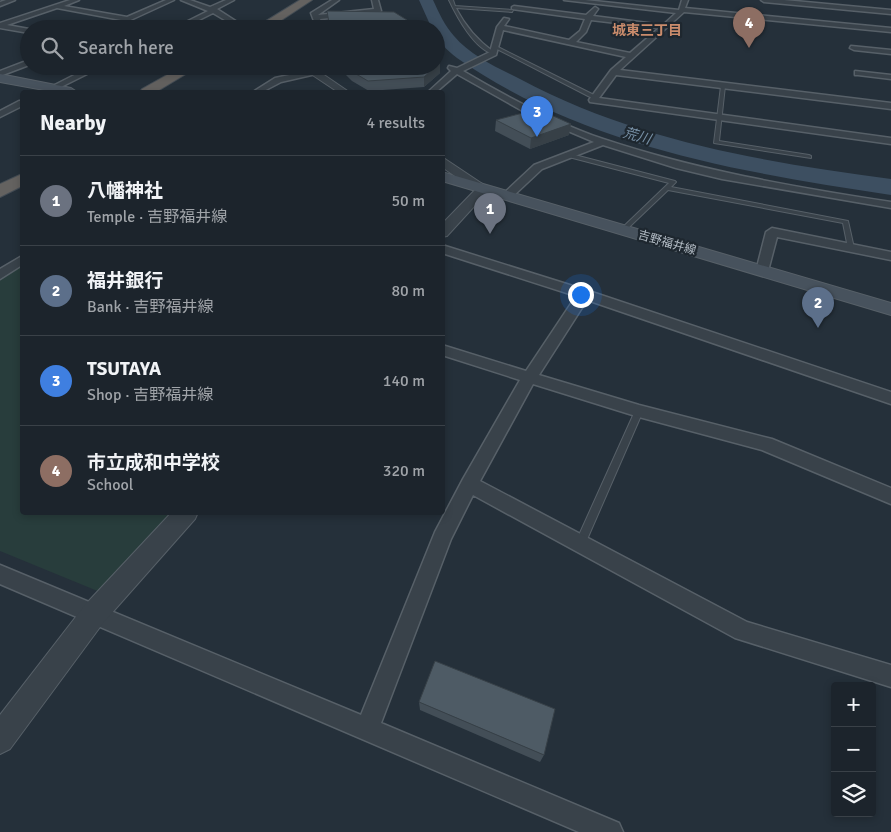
<!DOCTYPE html>
<html lang="en">
<head>
<meta charset="utf-8">
<style>
  body { margin:0; font-family:Signika,"Noto Sans JP",sans-serif; background:#293038; color:#f1f3f6 }
  .controls { position:absolute; right:15px; bottom:15px; display:grid; overflow:hidden; border-radius:5px; box-shadow:0 2px 8px #0003 }
  .controls button { width:45px; height:45px; display:grid; place-items:center; padding:0; border:0; border-bottom:1px solid #3a4148; background:#1c242c; color:#f1f3f6; font:25px sans-serif }
  .you { position:absolute; left:580px; top:294px; width:18px; height:18px; margin:-12px; border:4px solid #fff; border-radius:50%; background:#1a73e8; box-shadow:0 0 0 8px #1a73e833 }
  .badge { display:grid; place-items:center; width:32px; height:32px; border-radius:50%; background:#92beed; color:#fff; font-size:16px; font-weight:700 }
  .pin { position:absolute; translate:-50% -41px; filter:drop-shadow(0 1px 2px #0008) }
  .pin::after { content:''; position:absolute; top:26px; width:18px; height:15px; background:inherit; clip-path:polygon(0 0,100% 0,50% 100%) }
  .list { margin:0; padding:0; list-style:none }
  h2 { display:flex; justify-content:space-between; align-items:center; height:65px; margin:0; padding:0 20px; font-size:21px }
  h2 small { font-size:16px; font-weight:400; color:#a0a4a9 }
  .list li { display:grid; grid-template-columns:32px 1fr auto; gap:15px; align-items:center; box-sizing:border-box; height:90px; padding:0 20px; border-top:1px solid #3a4148 }
  .list b { display:block; font-size:19px; white-space:nowrap }
  .list p { margin:0; font-size:16px; white-space:nowrap; color:#a0a4a9 }
  .list em { font-size:16px; font-style:normal; color:#a0a4a9 }
  .icon { flex:none; width:28px; height:28px; fill:none; stroke:currentColor; stroke-width:2; stroke-linecap:round; stroke-linejoin:round }
  .map { position:relative; flex:none; width:891px; height:832px; overflow:hidden }
  .search { position:absolute; background:#1c242c; box-shadow:0 2px 8px #0003; left:20px; top:20px; width:425px; height:55px; display:flex; align-items:center; gap:12px; box-sizing:border-box; padding:0 18px; border-radius:28px; color:#a0a4a9; font-size:19px }
  .panel { position:absolute; background:#1c242c; box-shadow:0 2px 8px #0003; left:20px; top:90px; width:425px; height:425px; border-radius:5px }
  .map>svg:first-child { display:block }
</style>
</head>
<body>
<div class="map">
<svg width="891" height="832" viewBox="0 0 891 832">
  <rect width="100%" height="100%" fill="#25303a"/>
  <path fill="#283d3c" d="M22,265v247l152,1 -74,79 -100,-41v-271z"/>
  <g fill="none" stroke-linecap="round" stroke-linejoin="round">
    <path fill="#3d4f61" fill-rule="evenodd" d="M419,0h14c6,13 12,26 21,36 17,20 44,32 66,43 119,63 240,82 371,100v16c-151,-23 -306,-48 -434,-137 -10,-8 -21,-17 -21,-29h-4z"/>
    <g stroke="#576068" stroke-width="2">
      <path id="service" d="M449,0h4l2,6 58,4 -1,2 -56,-4c10,19 21,32 38,44v2c-19,-4 -37,-37 -45,-54z
        M496,46l100,50v1l-4,1 -97,-50z
        M723,85l2,1 -6,55 90,14 2,1v2l-97,-15 7,-57z
        M567,153l108,28 1,1 -5,5 177,34 6,27 -3,2 -3,-2 -5,-25 -175,-33 -43,41h-4v-2l48,-46 -104,-27 -1,-1z
        M639,408l4,3 -58,133 -1,3 -4,2 -4,-2 -1,-3 60,-133z"/>
    </g>
    <g stroke="#576068" stroke-width="3">
      <path id="minor" d="M6,0h9l-15,6v-4z
        M70,0h9l-15,6 63,11 39,-17h8l-63,29h-9l19,-9 -64,-12 -50,17 22,4v4l-29,-5v-5z
        M181,0h9l20,7 16,-7h8l-17,9 31,20h-8l-27,-16 -32,16h-9l36,-18z
        M332,0h7l-21,15 56,-6 -2,-9h6l3,11 -3,2 -58,6 4,10h-7l-6,-16z
        M564,0h21l94,10 3,-10h6l-3,8 206,20v4l-207,-20 -64,58 271,33v6l-275,-34 -17,23 292,40v6l-301,-42 -1,-2 22,-30 15,-13 -123,-27 -7,25 -33,16c44,26 91,51 140,68 93,31 190,48 288,63v6l-169,-29 -46,-11 -73,-23 -61,24 -31,29h-8l-1,-2 1,-2 31,-29 60,-23 -66,-28 -71,-40 -21,18h-8l23,-21 -3,-3 1,-2 8,2 33,-16 7,-25 7,-9 5,1 -5,7 65,14 11,-9 5,-12 -73,-10v-2l2,-1 72,9 9,-8 3,2 -5,7 70,9 13,-12zM591,20l68,8 -29,25 -54,-11 10,-10z
        M761,0h23l107,10v4l-127,-12z
        M851,46l40,4v4l-37,-4 -4,-2z
        M29,60v5l-29,11v-5z
        M92,66h11l-52,26h-10z
        M313,70l4,2 -1,2 -35,8 -19,10h-9l22,-14z
        M855,71l36,4v4l-33,-4h-3z
        M19,101h3v5l-22,11v-6z
        M772,228l119,24v8l-114,-23 -9,34 -6,4 -5,-1 -1,-3 10,-39z
        M442,245l147,46 302,101v12l-304,-104 -48,75 100,30 133,34 119,49v16l-129,-54 -123,-33 -106,-33 -53,97 267,141 144,43v22l-156,-49 -262,-143 -22,44 -70,184 238,100 4,9h-44l-579,-248v-19l361,150 74,-183 28,-53 57,-99 -78,-25v-10l84,26 50,-75 -134,-43z
        M22,256v9l-22,14v-10z"/>
    </g>
    <g stroke="#576068" stroke-width="2">
      <path id="tertiary" d="M299,66h12l38,26h-11z
        M442,157l48,32 -43,47 -5,1v-13l33,-34 -33,-23z
        M172,512h26l-3,7 -92,104 -93,126 -10,5v-39l85,-110z"/>
    </g>
    <g stroke="#576068" stroke-width="2">
      <path id="secondary" d="M0,74l71,14 6,4h-22l-55,-10z
        M442,172l449,131v12l-449,-134z"/>
    </g>
    <g stroke="#444d55" stroke-width="2">
      <path id="trunk" d="M300,0h12l-44,29h-15z
        M183,66h16l-43,26h-16l2,-3z
        M22,174v12l-22,11v-13z"/>
    </g>
    <use href="#service" fill="#39424a" fill-rule="evenodd"/>
    <use href="#minor" fill="#39424a" fill-rule="evenodd"/>
    <use href="#tertiary" fill="#39424a" fill-rule="evenodd"/>
    <use href="#secondary" fill="#47525d" fill-rule="evenodd"/>
    <use href="#trunk" fill="#646260" fill-rule="evenodd"/>
  </g>
  <path fill="#434e57" d="M337,66h99l4,7 -16,14 -55,4 -17,-10z
    M496,120l73,15 -39,14 -35,-18z
    M419,702l125,53 -4,7 -120,-52z"/>
  <path fill="#374047" d="M440,63v10l-16,14v-10z
    M571,124l-2,11 -39,14 1,-11z"/>
  <path fill="#4e5b65" stroke="#374047" d="M327,11l67,1 13,8 6,9h-83z
    M436,59l4,4 -16,14 -56,4 -17,-10 -5,-5h90z
    M538,109l33,15 -40,14 -35,-18z
    M435,661l120,48 -11,46 -125,-53z"/>
  <g text-anchor="middle" dominant-baseline="central" stroke-width="4.5" stroke-linejoin="round" paint-order="stroke">
    <g font-size="12" fill="#b4bdc6" stroke="#1e272f">
      <text transform="translate(667 243) rotate(16)">吉野福井線</text>
    </g>
    <g font-size="14" font-weight="bold" fill="#ca8c6c" stroke="#1e272f">
      <text x="647" y="30">城東三丁目</text>
    </g>
    <g font-size="14" font-style="italic" fill="#7890a6" stroke="#1e272f">
      <text transform="translate(637 136) rotate(16)">荒川</text>
    </g>
  </g>
</svg>
<div class="controls">
<button>+</button>
<button>−</button>
<button><svg class="icon" aria-label="layers" viewBox="0 0 24 24"><path d="M12 4l9 5-9 5-9-5zM3 14l9 5 9-5"/></svg></button>
</div>
<div class="you"></div>
<div class="pin badge" style="left:490px;top:234px;background:#6b7280">1</div>
<div class="pin badge" style="left:818px;top:328px;background:#5c6f8a">2</div>
<div class="pin badge" style="left:537px;top:137px;background:#3f7fe0">3</div>
<div class="pin badge" style="left:749px;top:48px;background:#8d6e63">4</div>
<div class="search"><svg class="icon" aria-label="search" viewBox="0 0 24 24"><circle cx="10" cy="10" r="6"/><path d="M15 15l6 6"/></svg>Search here</div>
<section class="panel">
<h2>Nearby<small>4 results</small></h2>
<ul class="list">
<li><span class="badge" style="background:#6b7280">1</span><div><b>八幡神社</b><p>Temple · 吉野福井線</p></div><em>50 m</em></li>
<li><span class="badge" style="background:#5c6f8a">2</span><div><b>福井銀行</b><p>Bank · 吉野福井線</p></div><em>80 m</em></li>
<li><span class="badge" style="background:#3f7fe0">3</span><div><b>TSUTAYA</b><p>Shop · 吉野福井線</p></div><em>140 m</em></li>
<li><span class="badge" style="background:#8d6e63">4</span><div><b>市立成和中学校</b><p>School</p></div><em>320 m</em></li>
</ul>
</section>
</div>
</body>
</html>
